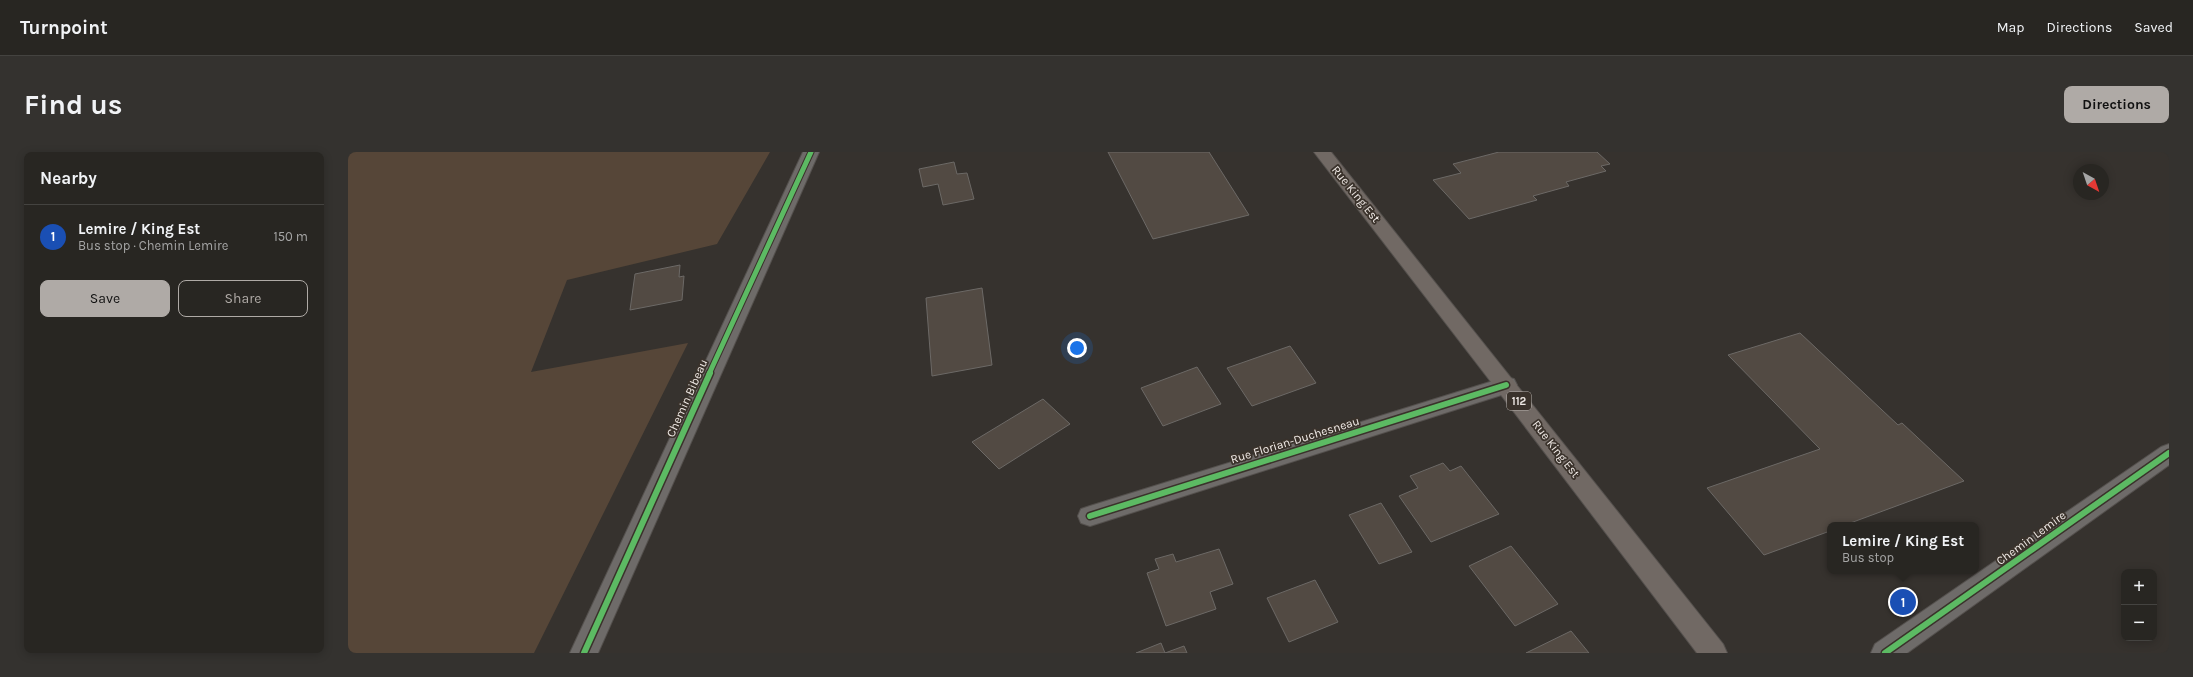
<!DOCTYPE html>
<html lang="en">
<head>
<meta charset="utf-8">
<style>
  body { margin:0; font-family:Karla,sans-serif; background:#34322f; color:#f1f3f6 }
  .controls { position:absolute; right:12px; bottom:12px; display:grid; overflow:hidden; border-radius:8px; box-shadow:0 2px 10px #0003 }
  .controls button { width:36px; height:36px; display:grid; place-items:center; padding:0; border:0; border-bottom:1px solid #444340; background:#282622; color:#f1f3f6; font:20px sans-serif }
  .compass { position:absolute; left:1725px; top:12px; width:36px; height:36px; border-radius:50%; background:#282622; box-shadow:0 2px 10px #0003; rotate:140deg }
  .you { position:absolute; left:729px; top:196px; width:14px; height:14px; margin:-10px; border:3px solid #fff; border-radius:50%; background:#1a73e8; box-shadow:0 0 0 6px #1a73e833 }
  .badge { display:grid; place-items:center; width:26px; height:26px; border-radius:50%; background:#afaaa6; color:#fff; font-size:13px; font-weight:700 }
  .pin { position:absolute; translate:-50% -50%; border:2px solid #fff; box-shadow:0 1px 4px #0006 }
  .popup { position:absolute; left:1479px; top:370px; width:152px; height:52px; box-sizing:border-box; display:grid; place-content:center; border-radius:8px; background:#282622; filter:drop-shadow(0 1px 3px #0005); font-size:13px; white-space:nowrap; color:#a5a5a5 }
  .popup b { font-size:15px; color:#f1f3f6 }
  .popup::after { content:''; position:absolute; left:50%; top:100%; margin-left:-8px; border:8px solid transparent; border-top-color:#282622 }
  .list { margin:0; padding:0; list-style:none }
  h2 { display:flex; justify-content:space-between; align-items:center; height:52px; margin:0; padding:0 16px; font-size:17px }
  h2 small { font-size:13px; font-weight:400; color:#a5a5a5 }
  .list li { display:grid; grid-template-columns:26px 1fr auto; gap:12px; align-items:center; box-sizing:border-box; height:64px; padding:0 16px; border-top:1px solid #444340 }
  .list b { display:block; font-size:15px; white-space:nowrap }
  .list p { margin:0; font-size:13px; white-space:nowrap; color:#a5a5a5 }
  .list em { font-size:13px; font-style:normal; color:#a5a5a5 }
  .actions { display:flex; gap:8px; padding:12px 16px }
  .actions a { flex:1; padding:9px 0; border:1px solid #afaaa6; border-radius:8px; text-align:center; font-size:14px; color:#afaaa6 }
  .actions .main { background:#afaaa6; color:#111 }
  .map { position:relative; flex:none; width:1821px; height:501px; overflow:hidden; border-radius:8px }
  header { display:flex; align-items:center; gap:24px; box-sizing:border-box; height:56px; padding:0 20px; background:#282622; border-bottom:1px solid #444340 }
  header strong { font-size:19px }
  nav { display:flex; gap:22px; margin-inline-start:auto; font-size:14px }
  .intro { display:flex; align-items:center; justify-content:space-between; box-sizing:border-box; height:96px; padding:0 24px }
  h1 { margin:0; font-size:28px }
  .button { padding:10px 18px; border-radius:8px; background:#afaaa6; color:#111; font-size:14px; font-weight:700 }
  main { display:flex; gap:24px; padding:0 24px }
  aside { flex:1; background:#282622; border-radius:8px; box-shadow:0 2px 10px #0003 }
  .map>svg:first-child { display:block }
</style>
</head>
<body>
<header>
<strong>Turnpoint</strong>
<nav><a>Map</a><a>Directions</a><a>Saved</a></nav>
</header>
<div class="intro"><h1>Find us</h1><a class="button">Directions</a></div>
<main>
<aside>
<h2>Nearby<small></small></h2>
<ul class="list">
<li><span class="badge" style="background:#1a4fb4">1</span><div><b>Lemire / King Est</b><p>Bus stop · Chemin Lemire</p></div><em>150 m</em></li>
</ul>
<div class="actions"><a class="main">Save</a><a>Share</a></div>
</aside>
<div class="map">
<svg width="1821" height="501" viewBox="0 0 1821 501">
  <rect width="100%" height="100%" fill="#36322e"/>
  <path fill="#564638" d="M0,0h422l-53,92 -150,36 -36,92 157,-29 -154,310h-186z"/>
  <path fill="#524a43" stroke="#6c6966" d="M760,0h101l40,63 -96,24z
    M1151,0h98l13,12 -9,2 5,5 -40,11 3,4 -36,10 4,4 -68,19 -36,-39 28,-7 -8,-9z
    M606,10l3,12 10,-1 7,26 -31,6 -5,-21 -15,3 -4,-18z
    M332,113l-1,12 5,-1 -2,24 -52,10 5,-36z
    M634,136l10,77 -60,11 -6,-78z
    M1452,181l98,92 4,-2 62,58 -119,44h-15v6l-66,24 -57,-67 113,-39 -92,-94z
    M942,194l26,37 -64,23 -25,-38z
    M849,215l24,37 -58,22 -22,-38z
    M695,247l27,25 -71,45 -27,-27z
    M1095,311l7,8 11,-5 38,48 -68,28 -32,-46 19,-8 -8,-12z
    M1033,351l31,49 -33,12 -30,-49z
    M1163,394l47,58 -43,22 -46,-60z
    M871,397l14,35 -23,8 6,17 -50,17 -19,-53 12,-4 -4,-10 18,-5 3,8z
    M967,428l23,42 -49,20 -22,-44z
    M1223,479l18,22h-63z
    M813,491l4,10 19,-7 3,7h-51z"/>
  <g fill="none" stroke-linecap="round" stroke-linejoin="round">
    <g stroke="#54504d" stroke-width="2">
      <path id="minor" d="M455,0h16l-221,501h-28z
        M1158,225l8,2 3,6 -3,6 -424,135 -9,-3 -3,-7 3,-7 9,-3z
        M1821,292v21l-262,188h-36l4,-9 286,-197z"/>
    </g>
    <g stroke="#54504d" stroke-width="2">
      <path id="primary" d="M966,0h17l392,492 4,9h-30l-199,-262z"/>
    </g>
    <use href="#minor" fill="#6e6b69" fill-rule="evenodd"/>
    <use href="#primary" fill="#716964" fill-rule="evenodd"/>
    <g stroke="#3a322b" stroke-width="7">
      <path id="cycleway-far1" d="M361,222l102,-222"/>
    </g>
    <g stroke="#3a322b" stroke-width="9">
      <path id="cycleway" d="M742,364l416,-131
        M236,501l126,-280
        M1537,501l284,-200"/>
    </g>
    <use href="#cycleway-far1" stroke="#5cba63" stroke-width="5"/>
    <use href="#cycleway" stroke="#5cba63" stroke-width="6"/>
  </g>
  <g text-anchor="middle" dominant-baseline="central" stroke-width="3.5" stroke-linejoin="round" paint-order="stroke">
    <rect fill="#3a322b" stroke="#b9b3ae" stroke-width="1" x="1159" y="240" width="24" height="18" rx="3"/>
    <g font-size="11" font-weight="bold" fill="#f0eae6">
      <text x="1171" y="249">112</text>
    </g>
    <g font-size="12" fill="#f0eae6" stroke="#3a322b">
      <text transform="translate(1008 42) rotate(51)">Rue King Est</text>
      <text transform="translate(339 246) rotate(-66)">Chemin Bibeau</text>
      <text transform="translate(947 288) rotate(-17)">Rue Florian-Duchesneau</text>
      <text transform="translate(1208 297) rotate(52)">Rue King Est</text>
      <text transform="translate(1683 386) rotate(-36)">Chemin Lemire</text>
    </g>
  </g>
</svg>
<div class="controls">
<button>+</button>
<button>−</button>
</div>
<svg class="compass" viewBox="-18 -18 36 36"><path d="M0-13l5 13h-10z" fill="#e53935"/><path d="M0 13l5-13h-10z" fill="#a5a5a5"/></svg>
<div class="you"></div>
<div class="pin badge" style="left:1555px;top:450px;background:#1a4fb4">1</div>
<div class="popup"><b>Lemire / King Est</b>Bus stop</div>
</div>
</main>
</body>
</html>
